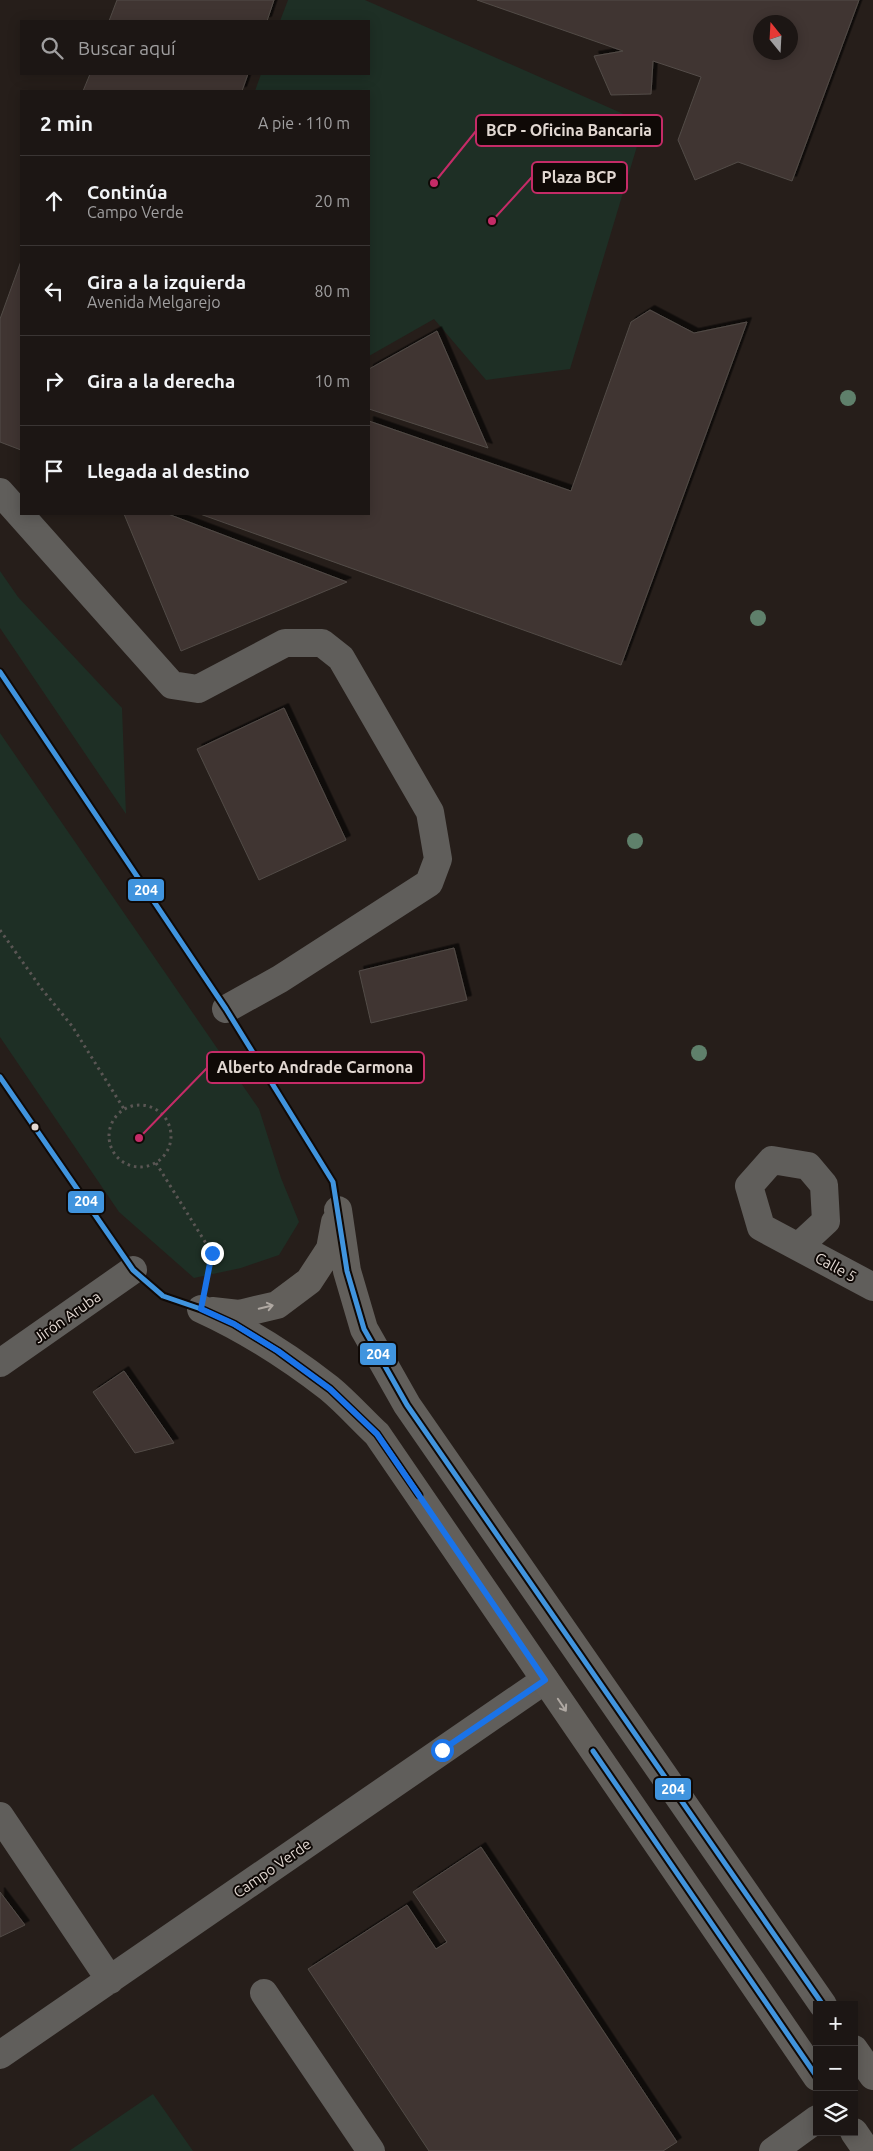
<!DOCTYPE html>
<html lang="es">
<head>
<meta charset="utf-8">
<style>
  body { margin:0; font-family:Ubuntu,sans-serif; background:#292322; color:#f1f3f6 }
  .controls { position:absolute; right:15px; bottom:15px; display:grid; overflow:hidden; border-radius:0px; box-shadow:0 2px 12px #0003 }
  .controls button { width:45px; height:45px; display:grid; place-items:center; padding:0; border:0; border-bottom:1px solid #3a3534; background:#1c1614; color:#f1f3f6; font:25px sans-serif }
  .compass { position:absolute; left:753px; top:15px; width:45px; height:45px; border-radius:50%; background:#1c1614; box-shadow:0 2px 12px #0003; rotate:342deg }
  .stop { position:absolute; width:15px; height:15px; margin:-11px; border:4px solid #1a73e8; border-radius:50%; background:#fff }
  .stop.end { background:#1a73e8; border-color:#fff; box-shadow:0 1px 5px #0008 }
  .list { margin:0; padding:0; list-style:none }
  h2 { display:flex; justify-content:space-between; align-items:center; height:65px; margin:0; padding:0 20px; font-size:21px }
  h2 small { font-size:16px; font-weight:400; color:#a09fa0 }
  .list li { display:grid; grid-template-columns:32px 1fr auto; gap:15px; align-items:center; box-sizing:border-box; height:90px; padding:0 20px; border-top:1px solid #3a3534 }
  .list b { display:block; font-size:19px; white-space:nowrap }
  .list p { margin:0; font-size:16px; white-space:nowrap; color:#a09fa0 }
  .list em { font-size:16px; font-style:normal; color:#a09fa0 }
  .icon { flex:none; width:28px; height:28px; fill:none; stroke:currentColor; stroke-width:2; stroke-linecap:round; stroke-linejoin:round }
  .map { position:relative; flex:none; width:873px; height:2151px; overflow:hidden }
  .search { position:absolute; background:#1c1614; box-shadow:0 2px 12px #0003; left:20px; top:20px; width:350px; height:55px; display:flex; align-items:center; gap:12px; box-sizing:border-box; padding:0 18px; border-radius:0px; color:#a09fa0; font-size:19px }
  .panel { position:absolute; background:#1c1614; box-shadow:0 2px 12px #0003; left:20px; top:90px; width:350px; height:425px; border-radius:0px }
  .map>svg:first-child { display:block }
</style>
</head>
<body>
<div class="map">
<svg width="873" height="2151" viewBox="0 0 873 2151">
  <defs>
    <filter id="shadow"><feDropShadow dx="4.5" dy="-4.5" stdDeviation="0" flood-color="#0009"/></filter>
  </defs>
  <rect width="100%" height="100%" fill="#261e1a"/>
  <path fill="#1e2f25" d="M288,0h77l279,123 -74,246 -84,11 -52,-61 -65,37v-265h-114l6,-17h108v-53h-89z
    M0,571l18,26 104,111 4,106 -126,-186z
    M0,733l259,376 22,69 18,44 -20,33 -38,13 -47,10 -75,-66 -119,-175z
    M153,2094l40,57h-124z"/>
  <path fill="#403632" stroke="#524b47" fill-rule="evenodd" filter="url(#shadow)" d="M117,0h157l-7,21h-158z
    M477,0h382l-67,181 -54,-19 -43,18 -17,-40 23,-63 -48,-16 -2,33 -40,1 -17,-39 29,-5zM760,22h30v30h-30z
    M90,74h158l-6,17h-159z
    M21,261v189l-21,-8v-123z
    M650,310l44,23 53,-11 -126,343 -421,-151h169v-93l202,70 60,-169z
    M437,331l51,117 -119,-39v-40z
    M124,514h44l179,68 -166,69z
    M284,708l62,132 -87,40 -62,-131z
    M454,948l13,52 -96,23 -12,-52z
    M124,1371l50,72 -39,10 -42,-61z
    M481,1847l196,295 -14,9h-234l-121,-182 99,-64 29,44 11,-7 -34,-50z
    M0,1892l25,33 -25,12z"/>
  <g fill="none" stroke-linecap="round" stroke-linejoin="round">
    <path stroke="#5a5654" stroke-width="3" stroke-dasharray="2.5 4" stroke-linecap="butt" d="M0,930l41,58 31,38 52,83
      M109 1136a31 31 0 1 1 62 0a31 31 0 1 1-62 0Z
      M156,1163l56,90 -4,21"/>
    <path stroke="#605e5b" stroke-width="28" d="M0,492l172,193 26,4 87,-46h37l19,15 89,154 8,47 -9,24 -149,96 -54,30
      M799,1246l27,-25 -2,-36 -16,-19 -36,-6 -23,26 12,41 112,60
      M0,1363l133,-93
      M0,1816l110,164
      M264,1993l107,158
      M0,2055l545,-375
      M773,2151l44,-32"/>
    <path stroke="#625f5b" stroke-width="28" d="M338,1210l9,61 17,58 43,76 416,600
      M201,1309c46,21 88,48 128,79 17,14 32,31 48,46l440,643
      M212,1311l27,3 38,-9 32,-24 21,-32 5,-27
      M854,2049l19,27
      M854,2132l13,19"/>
    <g stroke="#0f0906" stroke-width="9">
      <path id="bus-1" d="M0,672l226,337 107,173 14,89 17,58 43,76 416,600
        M0,1077l133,193 30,26 38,13 33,15 44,27 52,38 47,45 42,61
        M593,1751l224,326"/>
    </g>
    <use href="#bus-1" stroke="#4094de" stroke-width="5"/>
  </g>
  <g fill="#5f806b">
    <circle cx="848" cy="398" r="8"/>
    <circle cx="758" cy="618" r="8"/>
    <circle cx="635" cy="841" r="8"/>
    <circle cx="699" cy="1053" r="8"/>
  </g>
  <defs><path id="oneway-shaft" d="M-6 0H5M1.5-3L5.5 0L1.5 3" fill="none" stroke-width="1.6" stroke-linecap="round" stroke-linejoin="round" transform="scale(1.25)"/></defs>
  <g stroke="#afa8a2">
    <use href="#oneway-shaft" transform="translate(266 1307) rotate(-14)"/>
    <use href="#oneway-shaft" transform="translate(562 1705) rotate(56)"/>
  </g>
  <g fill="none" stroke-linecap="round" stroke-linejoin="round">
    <path stroke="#1a73e8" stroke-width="6" d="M212,1253l-11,56 33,15 44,27 52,38 47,45 168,246 -103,70"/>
  </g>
  <circle fill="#e2d8d2" stroke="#0f0906" stroke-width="2" cx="35" cy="1127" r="4.5"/>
  <g text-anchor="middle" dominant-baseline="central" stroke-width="4" stroke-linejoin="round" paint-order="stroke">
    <g font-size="15" fill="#e2d8d2" stroke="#0f0906">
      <text transform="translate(836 1267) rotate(29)">Calle 5</text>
      <text transform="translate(67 1317) rotate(-35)">Jirón Aruba</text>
      <text transform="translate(272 1868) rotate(-35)">Campo Verde</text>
    </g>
  </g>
  <path fill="none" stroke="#c52b67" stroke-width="2" d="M434 183L476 131M492 221L532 177M139 1138L207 1068"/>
  <g fill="#c52b67" stroke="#0f0906" stroke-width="2">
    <circle cx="434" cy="183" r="5"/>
    <circle cx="492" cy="221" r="5"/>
    <circle cx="139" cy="1138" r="5"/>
  </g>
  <g fill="#0f0906" stroke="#c52b67" stroke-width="2">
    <rect x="476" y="115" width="186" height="31" rx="5"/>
    <rect x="532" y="162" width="95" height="31" rx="5"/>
    <rect x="207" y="1052" width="217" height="31" rx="5"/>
  </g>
  <g font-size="16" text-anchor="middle" font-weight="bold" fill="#e2d8d2">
    <text x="569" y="136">BCP - Oficina Bancaria</text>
    <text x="579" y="183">Plaza BCP</text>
    <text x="315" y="1073">Alberto Andrade Carmona</text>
  </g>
  <g stroke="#0f0906" stroke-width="2">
    <rect x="127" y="878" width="38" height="24" rx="5" fill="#4094de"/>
    <rect x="67" y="1190" width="38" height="24" rx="5" fill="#4094de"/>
    <rect x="359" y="1342" width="38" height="24" rx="5" fill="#4094de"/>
    <rect x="654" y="1777" width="38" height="24" rx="5" fill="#4094de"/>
  </g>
  <g font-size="14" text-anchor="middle" font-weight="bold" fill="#fff">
    <text x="146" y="895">204</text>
    <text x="86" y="1206">204</text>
    <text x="378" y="1359">204</text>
    <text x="673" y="1794">204</text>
  </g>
</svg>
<div class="controls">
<button>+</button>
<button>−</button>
<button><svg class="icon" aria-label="layers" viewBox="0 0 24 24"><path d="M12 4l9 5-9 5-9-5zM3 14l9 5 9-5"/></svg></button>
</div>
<svg class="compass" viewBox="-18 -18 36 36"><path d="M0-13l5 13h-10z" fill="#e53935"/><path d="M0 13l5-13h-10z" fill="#a09fa0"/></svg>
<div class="stop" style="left:442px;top:1750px"></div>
<div class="stop end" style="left:212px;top:1253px"></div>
<div class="search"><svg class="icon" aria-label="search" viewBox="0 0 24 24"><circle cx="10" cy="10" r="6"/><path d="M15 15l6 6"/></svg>Buscar aquí</div>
<section class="panel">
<h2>2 min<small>A pie · 110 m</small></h2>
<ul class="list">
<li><svg class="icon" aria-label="ahead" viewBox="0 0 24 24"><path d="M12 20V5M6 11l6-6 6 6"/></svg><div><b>Continúa</b><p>Campo Verde</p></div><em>20 m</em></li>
<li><svg class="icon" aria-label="left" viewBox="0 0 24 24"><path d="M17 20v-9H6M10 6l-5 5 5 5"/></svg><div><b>Gira a la izquierda</b><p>Avenida Melgarejo</p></div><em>80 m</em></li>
<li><svg class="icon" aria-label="right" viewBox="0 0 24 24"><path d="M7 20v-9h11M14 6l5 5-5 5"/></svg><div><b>Gira a la derecha</b></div><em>10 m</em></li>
<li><svg class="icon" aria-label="arrive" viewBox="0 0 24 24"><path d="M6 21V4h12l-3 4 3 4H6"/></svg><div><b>Llegada al destino</b></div></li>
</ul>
</section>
</div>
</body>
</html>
